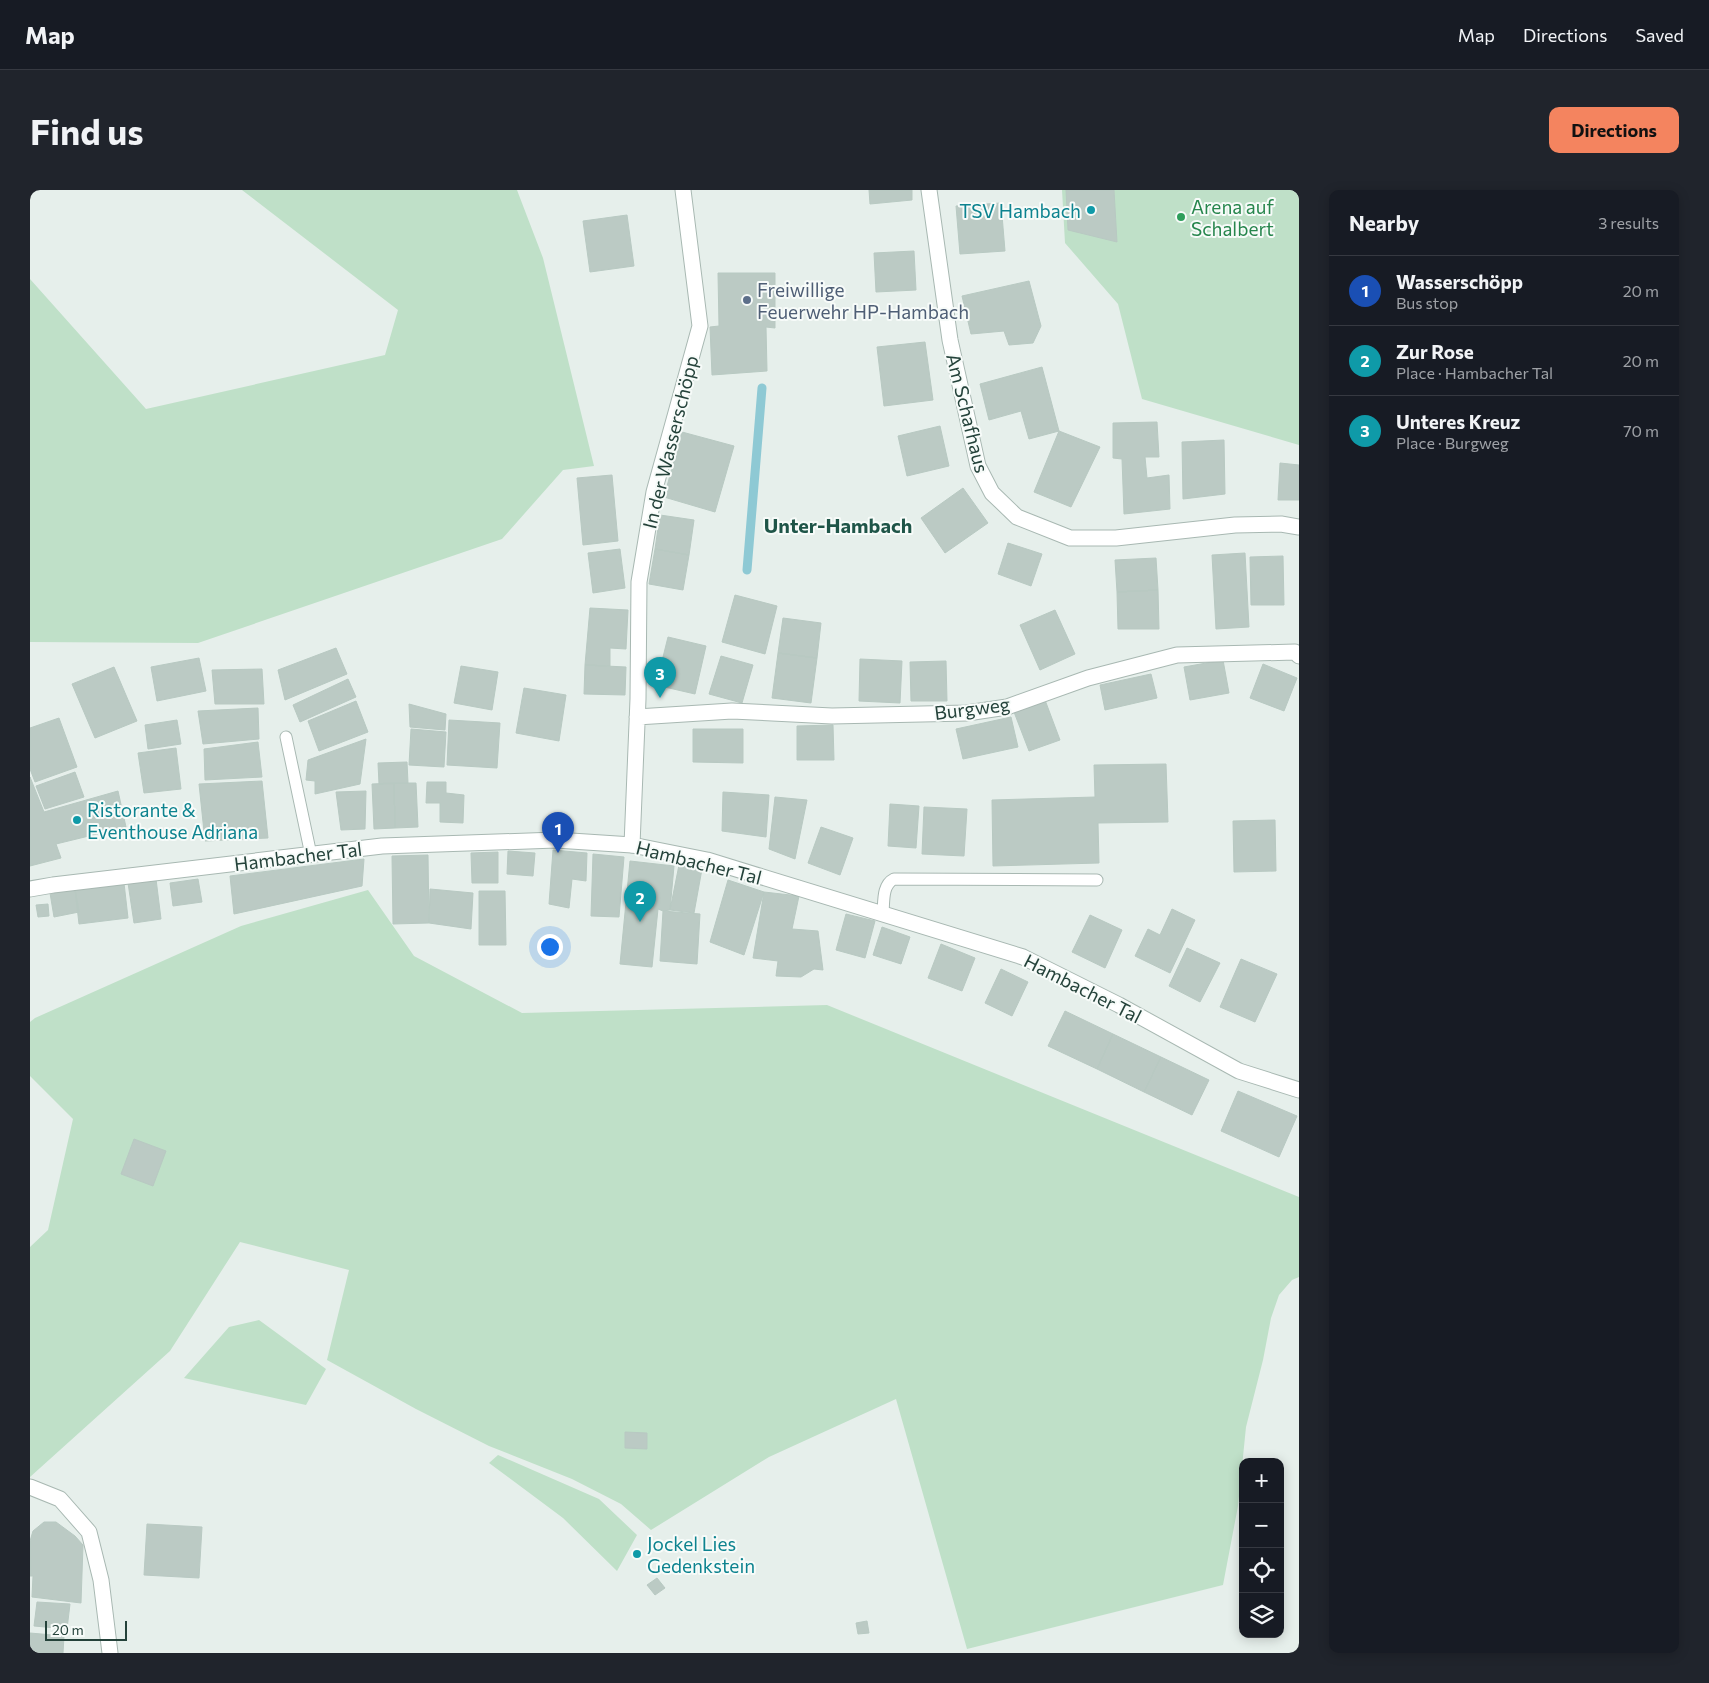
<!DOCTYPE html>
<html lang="en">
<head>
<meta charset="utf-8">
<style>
  body { margin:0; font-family:Commissioner,sans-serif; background:#20242c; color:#f1f3f6 }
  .controls { position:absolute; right:15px; bottom:15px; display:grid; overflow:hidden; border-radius:10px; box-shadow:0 2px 12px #0003 }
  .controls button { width:45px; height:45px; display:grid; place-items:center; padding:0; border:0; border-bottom:1px solid #363941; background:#171b24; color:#f1f3f6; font:25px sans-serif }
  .scale { position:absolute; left:15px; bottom:12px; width:82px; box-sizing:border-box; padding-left:5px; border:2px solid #24423a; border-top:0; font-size:14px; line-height:18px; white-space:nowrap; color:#24423a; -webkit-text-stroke:4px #f7fbf9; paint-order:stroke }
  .you { position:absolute; left:519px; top:756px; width:18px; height:18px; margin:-12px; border:4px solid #fff; border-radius:50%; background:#1a73e8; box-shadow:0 0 0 8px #1a73e833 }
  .badge { display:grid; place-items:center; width:32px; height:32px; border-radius:50%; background:#f4845f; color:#fff; font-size:16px; font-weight:700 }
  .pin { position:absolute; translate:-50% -41px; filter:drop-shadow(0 1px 2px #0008) }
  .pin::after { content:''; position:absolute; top:26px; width:18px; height:15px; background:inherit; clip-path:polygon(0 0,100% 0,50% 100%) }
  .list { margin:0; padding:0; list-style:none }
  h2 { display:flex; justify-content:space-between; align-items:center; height:65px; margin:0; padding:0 20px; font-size:21px }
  h2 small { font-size:16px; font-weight:400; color:#9ea1a6 }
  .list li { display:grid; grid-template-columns:32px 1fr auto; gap:15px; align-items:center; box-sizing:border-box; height:70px; padding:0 20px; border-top:1px solid #363941 }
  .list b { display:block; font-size:19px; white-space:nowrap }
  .list p { margin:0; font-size:16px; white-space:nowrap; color:#9ea1a6 }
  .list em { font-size:16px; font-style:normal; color:#9ea1a6 }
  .icon { flex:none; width:28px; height:28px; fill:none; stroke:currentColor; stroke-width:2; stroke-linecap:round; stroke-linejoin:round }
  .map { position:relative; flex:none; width:1269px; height:1463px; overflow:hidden; border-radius:10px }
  header { display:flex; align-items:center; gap:30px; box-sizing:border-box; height:70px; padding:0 25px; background:#171b24; border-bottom:1px solid #363941 }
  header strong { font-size:24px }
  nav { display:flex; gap:28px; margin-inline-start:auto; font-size:18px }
  .intro { display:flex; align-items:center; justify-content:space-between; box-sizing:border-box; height:120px; padding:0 30px }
  h1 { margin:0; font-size:35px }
  .button { padding:12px 22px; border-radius:10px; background:#f4845f; color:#111; font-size:18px; font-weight:700 }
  main { display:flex; gap:30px; padding:0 30px }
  aside { flex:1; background:#171b24; border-radius:10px; box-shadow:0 2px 12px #0003 }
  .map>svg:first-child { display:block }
</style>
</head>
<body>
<header>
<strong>Map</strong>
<nav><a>Map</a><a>Directions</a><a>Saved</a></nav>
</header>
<div class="intro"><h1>Find us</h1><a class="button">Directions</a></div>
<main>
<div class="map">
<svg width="1269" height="1463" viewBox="0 0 1269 1463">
  <rect width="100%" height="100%" fill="#e6efeb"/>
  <path fill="#bfe0c8" d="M212,0h275l26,68 51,208 -31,4 -61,69 -304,104 -168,-1v-363l116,130 239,-54 13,-45z
    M1032,0h237v255l-157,-46 -24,-95 -53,-61z
    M338,700l46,66 108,57 305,-8 472,192v80l-7,3 -13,15 -8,23 -8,42 -17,67 -8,79 -15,79 -256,64 -71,-250 -127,58 -118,73 -30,-26 -49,-25 -83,-33 -73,-37 -89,-49 22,-90 -109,-28 -70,109 -140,126v-230l18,-17 25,-111 -43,-43v-54l5,-4 206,-92z
    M229,1130l67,49 -20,36 -122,-27 45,-51z
    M468,1265l101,44 38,36 -20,36 -54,-53 -74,-55z"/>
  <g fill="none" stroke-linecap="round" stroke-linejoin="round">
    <path stroke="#8ec9d4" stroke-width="9" d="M717,380l15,-182"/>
  </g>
  <path fill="#bbcac4" stroke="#b8c9c2" d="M839,0h43v10l-42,4z
    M1036,0h48l3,52 -49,-12z
    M971,13l4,48 -45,3 -4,-48z
    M597,25l7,51 -44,6 -7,-51z
    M884,61l2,39 -40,2 -2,-39z
    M688,83h57v55l-9,-1 1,44 -55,4 -2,-48 9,-1z
    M999,91l12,45 -8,17 -24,2 -5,-14 -33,3 -9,-38z
    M895,152l8,58 -49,6 -7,-59z
    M1012,177l17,64 -30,8 -8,-28 -32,9 -9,-36z
    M1127,232l2,35h-14l2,21 22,-3 1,34 -46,5 -2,-55 -9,-1v-35z
    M910,236l9,40 -42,10 -9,-40z
    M1029,241l41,16 -29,60 -37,-15z
    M652,242l52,14 -19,66 -51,-15z
    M1194,250l1,54 -42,5 -1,-57z
    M1250,273l19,2v35h-21z
    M582,285l6,66 -35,4 -6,-67z
    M933,298l25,35 -43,30 -24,-35z
    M630,325l34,5 -5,35 -34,-6z
    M978,353l34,11 -11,32 -33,-12z
    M590,359l5,39 -32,5 -5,-40z
    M625,359l34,6 -6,35 -34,-6z
    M1215,363l4,74 -33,2 -4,-74z
    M1253,366l1,49h-33l-1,-48z
    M1126,368l2,32 -41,2 -2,-32z
    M1128,400l1,39h-41l-1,-37z
    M705,405l42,11 -12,48 -43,-12z
    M560,418l38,2 -2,39 -16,-1v18l-25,-1z
    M1025,420l20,44 -35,16 -20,-45z
    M753,428l38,5 -4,35 -39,-5z
    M638,447l38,9 -11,48 -39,-9z
    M306,458l11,26 -62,26 -7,-30z
    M748,463l39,5 -6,45 -39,-5z
    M691,466l32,9 -11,38 -33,-9z
    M169,468l7,33 -49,10 -6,-34z
    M830,469l42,2 -2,42 -41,-2z
    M1193,470l6,33 -39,7 -6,-33z
    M916,471l1,40h-36l-1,-39z
    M1233,474l34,14 -13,33 -34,-13z
    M555,475l41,2 -1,28 -41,-1z
    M431,476l37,6 -6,38 -38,-7z
    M84,477l23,54 -42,17 -23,-54z
    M232,479l2,35h-49l-3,-34z
    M1121,484l6,24 -52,12 -5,-25z
    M318,489l8,18 -56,25 -7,-17z
    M494,498l42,7 -7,46 -43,-8z
    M1015,510l15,40 -31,11 -15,-39z
    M326,511l12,31 -49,19 -11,-30z
    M379,514l37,10 -1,16 -35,-3z
    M228,518l1,31 -56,5 -5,-33z
    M981,527l7,30 -55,12 -7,-30z
    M29,528l18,49 -42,15 -5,-13v-41z
    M147,530l4,24 -33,5 -3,-24z
    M419,530l51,3 -3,45 -50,-3z
    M803,535l1,35h-37v-34z
    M381,539l35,3 -2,35 -35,-2z
    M663,539h50v34l-50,-1z
    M336,549l-6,45 -45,10v-13l-9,-1 2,-20z
    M228,552l4,35 -57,3 -1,-31z
    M146,558l5,41 -37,4 -6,-40z
    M377,572l1,21 -29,1 -1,-21z
    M1136,574l2,58 -70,1 1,40 -106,3 -1,-66 103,-3 -1,-32z
    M45,582l9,25 -39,12 -9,-23z
    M0,587l14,35 74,-21 8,36 -70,17 5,14 -31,8z
    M232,591l6,57 -63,3 -6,-57z
    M397,592h19v11l18,2 -1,28 -23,-1v-19h-14z
    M364,593h22l2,44 -23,1z
    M364,593l1,45 -21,1 -2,-45z
    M336,601l-1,38 -24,1 -5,-38z
    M693,602l46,3 -3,42 -44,-6z
    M745,607l32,3 -12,59 -26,-10z
    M860,614l29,2 -3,42 -28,-2z
    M894,617l43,2 -3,47 -42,-2z
    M1245,630l1,51 -42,1 -1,-51z
    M791,637l32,11 -13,37 -32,-12z
    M523,660l34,3 -1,28 -14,-2 -3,29 -20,-4z
    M478,661l27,2 -2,23 -26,-2z
    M468,662v31h-26l-1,-30z
    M563,664l31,3 -5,60 -28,-1z
    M398,665l1,68 -36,1 -1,-68z
    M334,669l-2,27 -128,28 -4,-38z
    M600,671l44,5 -4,44 -7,1 -5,-2 -6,58 -32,-3z
    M649,675l23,4 -8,44 -24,-3z
    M126,689l5,40 -27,4 -6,-40z
    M168,689l4,23 -29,4 -3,-23z
    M698,690l36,12 -20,63 -34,-13z
    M94,693l4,35 -49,6 -4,-35z
    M45,699l4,23 -25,5 -4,-24z
    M400,699l43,4 -2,36 -42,-6z
    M449,701h26l1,54h-27z
    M734,702l35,4 -7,33 26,2 5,39 -9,-1 -13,8 -25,-1 2,-15 -25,-3z
    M18,714l1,12 -11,1 -2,-12z
    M1142,719l23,11 -25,53 -35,-17 13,-27 12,6z
    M633,721l37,3 -3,50 -37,-3z
    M816,724l29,7 -10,37 -29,-8z
    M1060,725l32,15 -17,38 -33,-16z
    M852,737l28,10 -9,27 -28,-9z
    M911,754l34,14 -13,33 -34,-13z
    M1157,758l33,15 -20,39 -31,-16z
    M1211,769l36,15 -22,48 -35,-15z
    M971,779l27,13 -16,34 -27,-13z
    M1035,821l48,23 -16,35 -49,-23z
    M1083,844l48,23 -17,35 -47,-23z
    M1131,867l48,23 -17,35 -48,-23z
    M1208,901l59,25 -18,41 -58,-26z
    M104,949l32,12 -13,35 -32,-12z
    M595,1242l22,1v16l-22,-1z
    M14,1332h12l19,14 8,9 -2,58 -49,-6 1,-21h-3v-35l3,-10z
    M117,1334l55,3 -3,51 -55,-3z
    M627,1388l8,10 -10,7 -8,-10z
    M7,1412l33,2 -3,25 -33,-3z
    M837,1431l2,12 -11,1 -2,-11z
    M0,1443l34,3 -1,17h-33z"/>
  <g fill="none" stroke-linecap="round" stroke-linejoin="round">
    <g stroke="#a8b8b2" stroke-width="13">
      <path id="service" d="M256,547l25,118
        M853,724c1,-12 -1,-29 11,-35l203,1"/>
    </g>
    <g stroke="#a8b8b2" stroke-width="17">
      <path id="minor" d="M899,0l21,150 28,126 14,27 25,24 53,21h46l119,-13 46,-1 18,3
        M607,527l95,-6 100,5 135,-3 40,-6 81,-29 89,-23 118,-3 4,4
        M602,655l6,-146 1,-117 15,-90 46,-166 -17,-136
        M0,1297l30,12 29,33 12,48 9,73"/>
    </g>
    <g stroke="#a8b8b2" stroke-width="17">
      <path id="tertiary" d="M0,699l23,-4 329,-39 174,-6 76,5 75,15 316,97 96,48 120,66 60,19"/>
    </g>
    <use href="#service" stroke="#fff" stroke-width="11"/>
    <use href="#minor" stroke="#fff" stroke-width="15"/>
    <use href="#tertiary" stroke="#fff" stroke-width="15"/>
  </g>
  <g fill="#0f9aa8" stroke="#f7fbf9" stroke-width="2">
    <circle cx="1061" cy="20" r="5"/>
    <circle cx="47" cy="630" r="5"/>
    <circle cx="607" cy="1364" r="5"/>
  </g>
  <circle fill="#2e9e5b" stroke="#f7fbf9" stroke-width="2" cx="1151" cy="27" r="5"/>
  <circle fill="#5c6f8a" stroke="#f7fbf9" stroke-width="2" cx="717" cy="110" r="5"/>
  <g text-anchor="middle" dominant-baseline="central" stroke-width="4" stroke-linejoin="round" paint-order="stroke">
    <g font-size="19" fill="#27864d" stroke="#f7fbf9" text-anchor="start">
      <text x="1161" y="16">Arena auf<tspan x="1161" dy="22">Schalbert</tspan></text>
    </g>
    <g font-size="19" fill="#0d838f" stroke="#f7fbf9" text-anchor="start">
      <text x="1051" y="20" text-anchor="end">TSV Hambach</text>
      <text x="57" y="619">Ristorante &amp;<tspan x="57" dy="22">Eventhouse Adriana</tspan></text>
      <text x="617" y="1353">Jockel Lies<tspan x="617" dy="22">Gedenkstein</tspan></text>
    </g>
    <g font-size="19" fill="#4e5e75" stroke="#f7fbf9" text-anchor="start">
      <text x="727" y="99">Freiwillige<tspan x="727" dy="22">Feuerwehr HP-Hambach</tspan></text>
    </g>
    <g font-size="19" fill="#24423a" stroke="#f7fbf9">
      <text transform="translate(938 223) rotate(76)">Am Schafhaus</text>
      <text transform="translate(640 252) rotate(-76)">In der Wasserschöpp</text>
      <text transform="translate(942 518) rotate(-7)">Burgweg</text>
      <text transform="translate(268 666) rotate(-7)">Hambacher Tal</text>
      <text transform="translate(669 672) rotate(14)">Hambacher Tal</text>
      <text transform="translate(1053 798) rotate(27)">Hambacher Tal</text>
    </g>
    <g font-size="20" font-weight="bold" fill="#1f5548" stroke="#f7fbf9">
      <text x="808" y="335">Unter-Hambach</text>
    </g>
  </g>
</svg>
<div class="controls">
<button>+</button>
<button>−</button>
<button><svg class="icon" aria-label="locate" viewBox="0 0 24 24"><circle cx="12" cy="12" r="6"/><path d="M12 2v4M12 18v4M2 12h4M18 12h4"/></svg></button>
<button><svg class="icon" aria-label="layers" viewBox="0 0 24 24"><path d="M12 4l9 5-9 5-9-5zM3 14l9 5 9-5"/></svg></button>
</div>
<div class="scale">20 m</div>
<div class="you"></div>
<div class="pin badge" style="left:528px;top:663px;background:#1a4fb4">1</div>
<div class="pin badge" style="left:610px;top:732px;background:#0f9aa8">2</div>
<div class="pin badge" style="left:630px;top:508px;background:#0f9aa8">3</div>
</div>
<aside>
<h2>Nearby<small>3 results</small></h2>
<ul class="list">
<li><span class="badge" style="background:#1a4fb4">1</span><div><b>Wasserschöpp</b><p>Bus stop</p></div><em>20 m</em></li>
<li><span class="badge" style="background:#0f9aa8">2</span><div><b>Zur Rose</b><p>Place · Hambacher Tal</p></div><em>20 m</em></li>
<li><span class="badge" style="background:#0f9aa8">3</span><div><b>Unteres Kreuz</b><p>Place · Burgweg</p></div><em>70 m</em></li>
</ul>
</aside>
</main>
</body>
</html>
